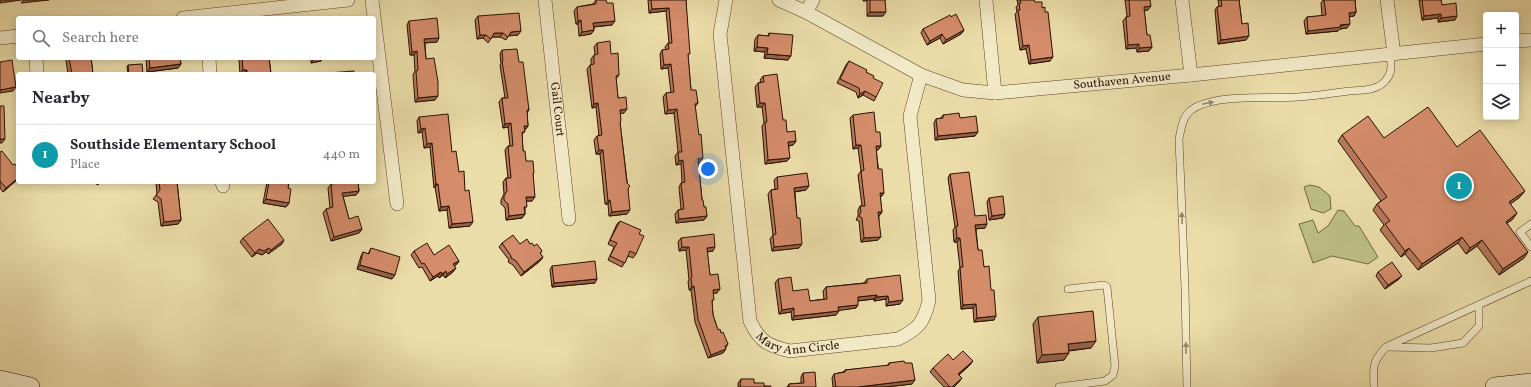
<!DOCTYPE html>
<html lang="en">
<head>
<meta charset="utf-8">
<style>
  body { margin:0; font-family:Vollkorn,serif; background:#f7f7f7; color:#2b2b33 }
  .controls { position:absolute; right:12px; top:12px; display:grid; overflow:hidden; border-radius:4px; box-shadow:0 2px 10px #0003 }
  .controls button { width:36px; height:36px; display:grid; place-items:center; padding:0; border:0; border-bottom:1px solid #e1e1e2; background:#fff; color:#2b2b33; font:20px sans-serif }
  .you { position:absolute; left:708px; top:169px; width:14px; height:14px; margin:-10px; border:3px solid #fff; border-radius:50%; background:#1a73e8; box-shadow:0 0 0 6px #1a73e833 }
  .badge { display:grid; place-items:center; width:26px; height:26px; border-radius:50%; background:#d93025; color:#fff; font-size:13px; font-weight:700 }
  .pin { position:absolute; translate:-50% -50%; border:2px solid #fff; box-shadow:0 1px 4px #0006 }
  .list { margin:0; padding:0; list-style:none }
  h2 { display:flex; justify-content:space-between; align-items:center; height:52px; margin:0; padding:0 16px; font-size:17px }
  h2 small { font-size:13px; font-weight:400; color:#7c7c81 }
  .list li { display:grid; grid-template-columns:26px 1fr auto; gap:12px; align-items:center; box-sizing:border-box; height:60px; padding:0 16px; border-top:1px solid #e1e1e2 }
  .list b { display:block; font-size:15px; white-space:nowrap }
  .list p { margin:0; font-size:13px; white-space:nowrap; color:#7c7c81 }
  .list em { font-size:13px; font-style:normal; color:#7c7c81 }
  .icon { flex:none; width:22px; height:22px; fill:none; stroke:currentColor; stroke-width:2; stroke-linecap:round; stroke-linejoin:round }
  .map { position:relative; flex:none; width:1531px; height:387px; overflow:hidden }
  .search { position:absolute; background:#fff; box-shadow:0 2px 10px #0003; left:16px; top:16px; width:360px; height:44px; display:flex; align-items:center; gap:10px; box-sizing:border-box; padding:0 14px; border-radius:4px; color:#7c7c81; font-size:15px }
  .panel { position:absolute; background:#fff; box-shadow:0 2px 10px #0003; left:16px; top:72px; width:360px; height:112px; border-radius:4px }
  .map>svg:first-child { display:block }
</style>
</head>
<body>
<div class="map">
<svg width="1531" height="387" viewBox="0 0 1531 387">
  <rect width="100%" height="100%" fill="#ebdda9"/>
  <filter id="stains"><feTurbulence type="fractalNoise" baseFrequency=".005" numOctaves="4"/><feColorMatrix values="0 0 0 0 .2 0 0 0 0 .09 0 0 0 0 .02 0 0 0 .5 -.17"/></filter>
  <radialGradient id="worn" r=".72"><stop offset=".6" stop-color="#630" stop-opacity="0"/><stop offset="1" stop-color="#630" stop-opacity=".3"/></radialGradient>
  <path fill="#bcbf85" stroke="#726842" d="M1310,185l9,2 11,9 1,13 -8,4 -12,-4 -7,-22z
    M1338,210l6,1 11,15h4l19,31 -10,7 -36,-8 -19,7 -14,-39 14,-4 5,13 10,-7z"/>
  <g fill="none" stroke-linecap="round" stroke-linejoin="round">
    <g stroke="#59452a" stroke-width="8">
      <path id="lane" d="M1531,224l-11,8 11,15
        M1389,347l42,1 32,-5 16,-17v-21
        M1059,387l46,-6 8,-6 2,-9 -8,-79 -3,-2 -36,4
        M1187,387l-2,-99 -6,-149c2,-9 3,-21 11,-28 21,-18 80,-12 108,-14 17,-1 34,-4 51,-6 12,-1 29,0 37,-11 7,-8 5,-16 4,-26
        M1374,387c-1,-20 -2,-25 12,-40l145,-66"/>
    </g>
    <g stroke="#59452a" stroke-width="14">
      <g id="street">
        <path d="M372,0l25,204"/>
        <path id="s1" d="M545,0l24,219"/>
        <path id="s2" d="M726,0l-6,34 30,287c10,21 18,25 40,30l108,-12c20,-10 26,-16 31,-39l-19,-184 11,-41"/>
        <path id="s3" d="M779,0l27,12 115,63 42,15 32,3 196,-18 295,-31"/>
        <path d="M986,0l9,93"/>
        <path d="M1182,0l9,75"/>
        <path d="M1387,0l7,54"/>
        <path d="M806,12l7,-12"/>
        <path d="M183,18l165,-18"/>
        <path d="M0,38l18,-2"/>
        <path d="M1516,41l15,-1"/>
        <path d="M36,58l1,16"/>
        <path d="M209,58l1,16"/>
        <path d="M222,182l1,4"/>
      </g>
    </g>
    <g stroke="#281200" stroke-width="20">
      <path id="secondary" d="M0,380l30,7
        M1495,387l36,-4"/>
    </g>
    <use href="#lane" stroke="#f2e9c7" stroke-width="7"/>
    <use href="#street" stroke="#f2e9c7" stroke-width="13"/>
    <use href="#secondary" stroke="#f2e9c7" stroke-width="19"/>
  </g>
  <path fill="#b6785b" stroke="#281200" d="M596,0l11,3 5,22 -18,2v3l-3,4 -12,2 -1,-12h-2l-2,-13 3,-4 16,-3z
    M648,0h38l2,57 3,33 7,13 -3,4 5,55h-1v7l3,31 5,16 -3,4 -28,3 -1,-9 3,-4 3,-1 -2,-22 2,-4h1l-1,-19 -5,1 -1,-9 3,-4 -4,-39 -9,1 -2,-17 3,-4h5l-3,-25 -7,1 -1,-15 2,-4h4l-1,-3 3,-4h1l-3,-32 -17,2z
    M863,0h22l-2,16h-16v-15h-4z
    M1017,0h17l16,61 -21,3 -3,-15 -6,1 -5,-36 2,-2 -1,-5 2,-2z
    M1125,0h25l-2,10 -4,1 3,24 5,12 -3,4 -12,1 -1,-4 -10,1 -3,-28 3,-4 1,-1z
    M1218,0h21l3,24 4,16 -28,4 -3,-34 2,-3 2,-1z
    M1323,0h32l1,12 -2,4 -5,1 -2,11 -7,1 -2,2 -32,3 -2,-13 3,-4 15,-1 -1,-13z
    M1419,0h22l1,5 13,15 -17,2v-4l-16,2z
    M478,16l40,19h-9l-3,5 -6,-3h-8l-4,6 -5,-5 -6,1 -2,-19z
    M951,17l13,13 -3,4 -18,10 -3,-6 -13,7 -6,-12 2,-4z
    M409,21l28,21 -12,1 1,16 9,41 -20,2 -2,-27 2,-4 -1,-16h-4l-3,-30z
    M769,33l19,27 -24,-2 1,-6 -11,-1 1,-12 3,-4 10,1z
    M597,43l14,11 8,21 -3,4 2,19 6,15h-4v10l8,66 -1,25 -18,2 -1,-12h-3l-5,-50h-4l-2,-14 3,-4h2l-3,-29 -4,1 -5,-39 3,-4h1v-6l3,-4 1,-1 -1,-7z
    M502,50l17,12 10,48 -2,3 1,13 -3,4 -3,5 1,16 3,10 7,14 -1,26h-6l-1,9v4l-3,4 -16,2 -1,-12 -4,-4v-4l3,-6 -1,-12 3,-4h2l-3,-28 3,-4h2l-2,-19 -5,1 -4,-26 3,-4h3l-5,-33 1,-1 -1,-10z
    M68,58h23l2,16h-25l-2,-14z
    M146,58h34l1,6 -3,4 -31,4z
    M240,58h29l2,16h-31l-1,-14z
    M311,58h13l-3,3 -10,2z
    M849,61l17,11 7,6 3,19 -2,4 -11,-6 -5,3 -2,-6 -19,-9 9,-18z
    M128,65l15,9h-15l-1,-7z
    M763,76l20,44 4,12 9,9 -3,4 -4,1 -2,15 -22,3 -3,-38 2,-3 -2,-16h-5l-2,-20 3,-4 3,-1 -1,-2z
    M853,115l23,17 5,14 -3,4h-2l6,46 -2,1 2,15 -3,4 -1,24 -17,2 -2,-21 -3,-1 2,-4v-6l2,-4h2l-4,-31 3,-4 -3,-23 -5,1 -3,-31z
    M943,115l17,3 15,18 -40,4 -1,-17 2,-4 5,-1z
    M419,117l33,35 13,39 5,35 -21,2 -2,-18 -8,1 -4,-24 -1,1 -4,-41 -6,1 -2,-16 -4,1 -1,-12z
    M1342,135l42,3 73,9 63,50 -10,7 3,15 -6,4 17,35 -25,17 -22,-29 -11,8 -8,-11 -40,27 -13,-16 -4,3 -21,-27 4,-5 -11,-15 4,-6 4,-3 -43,-60z
    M0,152l18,27 -15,13 -3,-4z
    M950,174l25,42 10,12 -9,1 2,21 6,17 10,53 -20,2 -1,-14 -12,1 -3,-38 2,-3 -3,-26h-3l-1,-12 2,-3 -7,-49z
    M777,177l29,13 -11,2 4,56 -27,3 -2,-12 3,-4 -5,-41 3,-4 4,-1 -1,-9z
    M93,182h7l-2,3z
    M157,182h20l4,38 -3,4 -17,2 -3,-24 -5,-3 4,-5 -1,-10z
    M267,182h22l-1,6 1,15 -3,4 -23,-4z
    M336,182h22l1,9 -3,4 -13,1 6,23 13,10 -3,4 -28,8 -8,-28 3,-4 4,-1 -2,-20 3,-4h5z
    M989,198l16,16 -2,4 -14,2 -2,-18z
    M620,221l16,33 -3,4 -5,-2 -6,11 -14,-7 6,-13 -6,-3 9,-20z
    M243,238l39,6 -14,10 -2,-2 -4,3 -5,-2 -5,4 -12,-15z
    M681,238l32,13 -6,1 3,23 7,18h-4l-1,10 1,12 5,15 10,14 -5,9 -15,5 -13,-36 -4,-32h-2l-1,-9 1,-1 -3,-30 -7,1 -1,-9z
    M502,243l18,1h10l12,7 -2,3 3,3 -3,4 -19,15 -8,-11 -5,-3 1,-2 -10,-13z
    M371,248l21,31 -35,-10 4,-13 2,-4 5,2z
    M414,251l20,4 25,6 -3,4 -2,1 -1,6 -8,6 -2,-3 -4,3 -1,-2 -8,5 -8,-14 -3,1 -8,-13z
    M552,266l43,17 -43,4 -2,-17z
    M1378,272l21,7 -14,10 -9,-13z
    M778,279l15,12 17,10 14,-2 -1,-8 3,-4 38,-4 3,-4 33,25 -14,2v-7l-12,2v-2l-16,2 -2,7 -17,2 -3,5 -44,5 -1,-8 -12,2 -4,-31z
    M1038,317l53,31 -22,3 -5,9 -27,3 -4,-39z
    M953,360l17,5 -11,10v7l-5,5h-10l-14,-15 3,-4z
    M889,363h16l7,21 -26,3h-53l-1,-9 2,-4 9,-2 2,-2 42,-4z
    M803,373l13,14h-29l2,-3 12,-1v-6z
    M741,379l23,7 7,1h-33v-4z"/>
  <path fill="#94624a" stroke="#281200" d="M0,0h21l-21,3z
    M23,0h26l-28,3z
    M1151,6l-3,4 -7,1 3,-4z
    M669,8l-3,3 -17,2 3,-4z
    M870,12h16l-3,4h-16z
    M1356,12l-2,4 -8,1 3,-4z
    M1441,14l-3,4 -16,2 2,-4z
    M1457,16l-2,4 -17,2 3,-4z
    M581,20l-3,4h-2l2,-3z
    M615,21l-3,4 -21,2 2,-4z
    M1350,24l-3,4 -7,1 -2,2 -32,3 2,-3z
    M594,30l-3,4 -12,2 3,-4z
    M964,30l-3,4 -18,10 3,-4z
    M521,31l-3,4 -9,1 2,-4z
    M494,33h9l-3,4h-9z
    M942,34l-2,4 -13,7 3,-4z
    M480,35h6l-3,3 -6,1z
    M1249,36l-3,4 -28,4 3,-4z
    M439,38l-2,4 -15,1 2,-4z
    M1139,44l-3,4 -10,1 2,-4z
    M1029,45l-3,4 -6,1 3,-4z
    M757,47l11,1 -3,4 -11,-1z
    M1152,47l-3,4 -12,1 2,-4z
    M417,51l-3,4h-4l2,-3z
    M767,54l24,2 -3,4 -24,-2z
    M1053,57l-3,4 -21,3 2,-4z
    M319,58h5l-3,3 -10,2 3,-4z
    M181,64l-3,4 -31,4 3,-4z
    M671,64l-3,4 -7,1 3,-4z
    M243,70h4l-3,4h-4z
    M16,87l-3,4 -13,2v-3z
    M865,91l-2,4 -5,3 2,-4z
    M438,96l-3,4 -20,2 3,-4z
    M598,103l-2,4 -4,1 2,-4z
    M760,103h5l-3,4h-5z
    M627,109l-3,4 -7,1 3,-4z
    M677,109l-3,4 -9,1 3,-4z
    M511,123l-3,4 -5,1 2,-4z
    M524,126h4l-3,4h-3z
    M425,128l-3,4 -4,1 3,-4z
    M978,132l-3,4 -40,4 3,-4z
    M0,139h5l-3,4h-2z
    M796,141l-3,4 -7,1 2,-4z
    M432,143l-2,4 -6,1 3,-4z
    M856,145h5l-3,3 -5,1z
    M876,146h5l-3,4h-5z
    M599,150h4l-3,4h-4z
    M703,158l-3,4h-4l2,-3z
    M790,158l-3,3 -22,3 3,-4z
    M683,160l-2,4 -5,1 3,-4z
    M18,178v1l-15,13 3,-4z
    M436,184h2l-4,4z
    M809,186l-3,4 -14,2 2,-4z
    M359,191l-3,4 -17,2 3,-4z
    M1525,191l-5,6 -15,11 4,-6z
    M880,193h4l-2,3 -5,1z
    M526,197h9l-3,4h-9z
    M266,199l23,4 -3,4 -23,-4z
    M610,200l-2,4h-3l3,-3z
    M449,206l-2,4 -8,1 2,-4z
    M630,210l-3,4 -18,2 3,-4z
    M878,212h4l-3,4h-3z
    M1517,213l-4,6 -11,8 4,-5z
    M525,214l-3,4 -16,2 3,-4z
    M1005,214l-2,4 -14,2 3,-4z
    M707,216l-3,4 -28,3 3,-4z
    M181,220l-3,4 -17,2 3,-4z
    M473,222l-3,4 -21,2 3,-4z
    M987,224l-2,4 -13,1 3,-4z
    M362,229l-3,4 -28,8 3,-4z
    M881,237l-3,3 -17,2 3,-4z
    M1462,237l-4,6 -40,27 4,-6z
    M957,238h3l-3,4h-3z
    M284,240l-2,4 -14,10 3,-4z
    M1482,240l-5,6 -11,8 4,-6z
    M802,244l-3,4 -27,3 2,-4z
    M682,247h7l-3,3 -7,1z
    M715,247l-2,4 -9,1 3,-4z
    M269,248l-3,4 -4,3 -5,-2 -5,4 3,-4 4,-4z
    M1409,248l-4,6 -4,3 4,-6z
    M1528,252l-4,6 -25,17 4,-6z
    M543,257l-3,4 -19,15 3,-4z
    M459,261l-3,4 -6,3 3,-4z
    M360,265l35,10 -3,4 -35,-10z
    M456,268l-3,4 -8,6 2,-4z
    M446,271l-3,4 -4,3 3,-4z
    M441,272l-3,4 -8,5 3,-4z
    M1402,276l-3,3 -14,10 3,-4z
    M597,279l-2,4 -43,4 2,-4z
    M694,286l-3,4h-2l3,-3z
    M720,289l-3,4 -7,1 3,-4z
    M877,295l-3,4 -19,2 3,-4z
    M888,296l-2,3 -12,2 3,-4z
    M903,300l-3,4 -14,2 3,-4z
    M976,304l-3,4 -12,1 2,-4z
    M858,305l-2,3 -20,3 2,-4z
    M794,308l-3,4 -12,2 3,-4z
    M839,311l-3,4 -44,5 2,-4z
    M996,316l-2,4 -20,2 3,-4z
    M1096,341l-5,7 -28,3 5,-7z
    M726,349l-3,4 -15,5 3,-3z
    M1069,353l-5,7 -27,3 5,-8z
    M973,361l-3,4 -15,13 3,-4z
    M962,378l-3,4 -5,5h-2z
    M915,380l-3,4 -26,3h-28z"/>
  <path fill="#d48c6a" stroke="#281200" d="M596,0h10l1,3h6l2,18 -22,2 1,7 -12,2 -1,-12 -3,1 -1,-14 19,-3z
    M651,0h35l4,54h-2l3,36h5l2,13 -3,1 4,31 2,-1 2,24 -5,1 1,10 3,31h1l1,7h2l1,9 -28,3 -1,-9 6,-1 -3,-26 4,-1 -2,-22 -4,1 -1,-9h4l-5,-43 -9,1 -2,-17 8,-1 -3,-28 -7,1 -2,-15 7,-1 -1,-6h4l-3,-35 -17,1z
    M870,0h15l1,12h-16z
    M1020,0h14l1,2h7v6l3,-1v5h3l5,45 -22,3 -2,-15 -6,1 -5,-36h2l-1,-7h2z
    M1129,0h21l1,6 -7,1 3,28h3l2,12 -13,1v-4l-11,1 -2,-28 4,-1z
    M1221,0h18l3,24 6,-1 1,13 -28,4 -4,-33 5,-1z
    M1324,0h31l1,12 -7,1 1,11 -10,1 1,2 -33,4 -1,-14 19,-2z
    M1422,0h19l1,5 14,-2 1,13 -16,2v-4l-17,2z
    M519,13l2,18 -10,1 -3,5 -5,-4h-9l-3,6 -5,-4h-6l-2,-19z
    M956,14l8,16 -18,10 -4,-6 -12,7 -7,-12 27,-14 1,2z
    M437,18l2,20 -15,1 2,20 8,-1 4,24v14l-20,2 -2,-27 2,-1 -1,-19 -5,1 -3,-31z
    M769,33l24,2 -2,21 -24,-2 1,-6 -11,-1 1,-12 11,1z
    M610,41l1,13 7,-1 1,22 -3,1 2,22 8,-1 1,12 -7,1 1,11 -1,1 7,61 3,3 -2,3 2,21 -18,2 -2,-12 -2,1 -5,-51h-4l-2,-14 5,-1 -4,-32 -4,1 -4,-39 4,-1v-9l4,-1 -1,-11z
    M517,49l2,13h4l6,48h-2l1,16h-4l1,6h-3l1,19h2l1,10h7l1,12h-1l2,24h-9l1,10h-3l1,7 -16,2 -1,-12 -4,-4v-4l3,-5 -1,-13h5l-3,-32h5l-2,-23 -6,1 -3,-26h6l-6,-37h1l-1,-11z
    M69,58h22l2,16h-21z
    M149,58h31l1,6 -31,4z
    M242,58h27l2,16h-24v-4h-4z
    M12,60l4,27 -16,3v-28z
    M849,61l18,9 -1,2 8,4 -1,2 10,5 -7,14 -11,-6 -5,3 -1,-6 -19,-9z
    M142,64l1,10h-14l-1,-9z
    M354,71l1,3h-27v-1z
    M777,74l6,46h3l1,12 8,-1 1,10 -8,1 2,16 -22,2 -3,-38h2l-2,-19h-5l-2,-20 6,-1 -1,-6z
    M0,106h4l1,33h-5z
    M1428,107l29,40 23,-17 45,61 -16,11 8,11 -11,9 22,30 -25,17 -21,-29 -12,8 -8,-11 -40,27 -13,-16 -4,3 -20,-27 5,-3 -13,-17 10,-7 -45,-62 26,-19 16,22z
    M874,112l2,20h4l1,14h-5l2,23h4l2,24h-4l2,19h-4l3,25 -17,1 -2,-20 -3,-2 2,-4 -1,-6h5l-4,-35 3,-1 -3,-25h-5l-3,-30z
    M959,113l1,5 16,-2 2,16 -40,4 -2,-17 7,-1v-3z
    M448,114l4,38 4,-1 3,21 5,-1 1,20 4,-1 4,32 -21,2 -3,-18 -8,1 -3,-23h-2l-4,-41 -5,1 -2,-16 -4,1 -2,-12z
    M2,151l11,14 2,-1 3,4v10l-12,10 -6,-7v-29z
    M969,172l6,44 11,-1 1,9 -12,1 3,25h4l2,17 5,-1 2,24h3l2,26 -19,2 -1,-14 -13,1 -3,-38h3l-3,-29h-3l-1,-12h2l-8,-52z
    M807,173l2,13 -15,2 3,30h3l2,26 -28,3 -1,-12 3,-1 -5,-44 7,-1 -1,-12z
    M159,182h18l4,38 -17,2 -3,-23 -5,-4 4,-5z
    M269,182h20l-1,6 3,1 -2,14 -23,-4z
    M339,182h19l1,9 -17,2 7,26 9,-3 4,13 -28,8 -8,-28 7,-2 -2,-23 8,-1z
    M1003,196l2,18 -13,2 -3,-18z
    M268,219l16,21 -13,10 -2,-2 -5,3 -5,-2 -4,4 -12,-15z
    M620,221l21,9 -2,4 5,2 -8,18 -6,-3 -5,12 -15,-7 7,-13 -7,-3z
    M714,234l1,13 -8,1 3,27 8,-1 2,15 -7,1 1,10h-2l1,15 5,15 2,-1 1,4 2,-1 5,12 -3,2 1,3 -15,6 -13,-36 -4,-33 -2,1 -1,-9 1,-1 -3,-30h-7l-1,-9z
    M513,235l7,9 7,-5 3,5 2,-1 2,3 3,-2 5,7 -2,2 3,4 -19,15 -8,-11 -5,-3v-2l-9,-13z
    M427,243l7,12 15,-10 10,16 -6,3 3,4 -9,6 -1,-3 -4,3 -1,-2 -8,5 -9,-14 -2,1 -8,-13z
    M371,248l29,9 -5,18 -35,-10 3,-13 6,2z
    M595,261l2,18 -43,4 -2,-17z
    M1392,262l10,14 -14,9 -10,-13z
    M900,275l3,25 -14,2 -1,-6 -11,1v-2l-19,2v8l-20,2 1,4 -45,5v-8l-12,2 -4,-31 13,-2 2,14 15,-2 2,12 17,-2 -1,-12 41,-4v-4z
    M1093,311l3,30 -28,3 1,9 -27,2 -4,-38z
    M963,351l10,10 -15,13 4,4 -10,9h-2l-17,-19 15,-14 5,6z
    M904,361l1,2h7l3,17 -57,7h-22l-2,-13 11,-2v-2l44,-5v-2z
    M815,372l1,15h-27v-3l15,-1 -1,-10z
    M741,379h13v4h10v3h7v1h-31z"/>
  <defs><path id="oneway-solid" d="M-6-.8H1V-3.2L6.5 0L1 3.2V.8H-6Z"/></defs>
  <g fill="#97886d">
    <use href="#oneway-solid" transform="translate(1208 103) rotate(-12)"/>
    <use href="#oneway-solid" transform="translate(1182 218) rotate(-92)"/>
    <use href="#oneway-solid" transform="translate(1186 348) rotate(-91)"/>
  </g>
  <g text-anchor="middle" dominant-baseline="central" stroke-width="3" stroke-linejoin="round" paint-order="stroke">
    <g font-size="12" fill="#281200" stroke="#f2e9c7">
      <text stroke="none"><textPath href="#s3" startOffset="365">Southaven Avenue</textPath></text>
      <text stroke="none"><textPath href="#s1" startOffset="110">Gail Court</textPath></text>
      <text stroke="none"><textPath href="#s2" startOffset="382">Mary Ann Circle</textPath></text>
    </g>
  </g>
  <rect width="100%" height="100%" filter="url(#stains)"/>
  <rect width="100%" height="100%" fill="url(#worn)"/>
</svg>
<div class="controls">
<button>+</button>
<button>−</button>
<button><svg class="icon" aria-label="layers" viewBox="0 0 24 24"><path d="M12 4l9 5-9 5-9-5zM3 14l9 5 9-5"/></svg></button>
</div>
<div class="you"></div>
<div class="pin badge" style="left:1459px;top:186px;background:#0f9aa8">1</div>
<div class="search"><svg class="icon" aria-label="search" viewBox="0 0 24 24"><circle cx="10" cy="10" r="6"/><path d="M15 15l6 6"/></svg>Search here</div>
<section class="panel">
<h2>Nearby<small></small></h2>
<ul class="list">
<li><span class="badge" style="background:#0f9aa8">1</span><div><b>Southside Elementary School</b><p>Place</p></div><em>440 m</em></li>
</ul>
</section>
</div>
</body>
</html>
